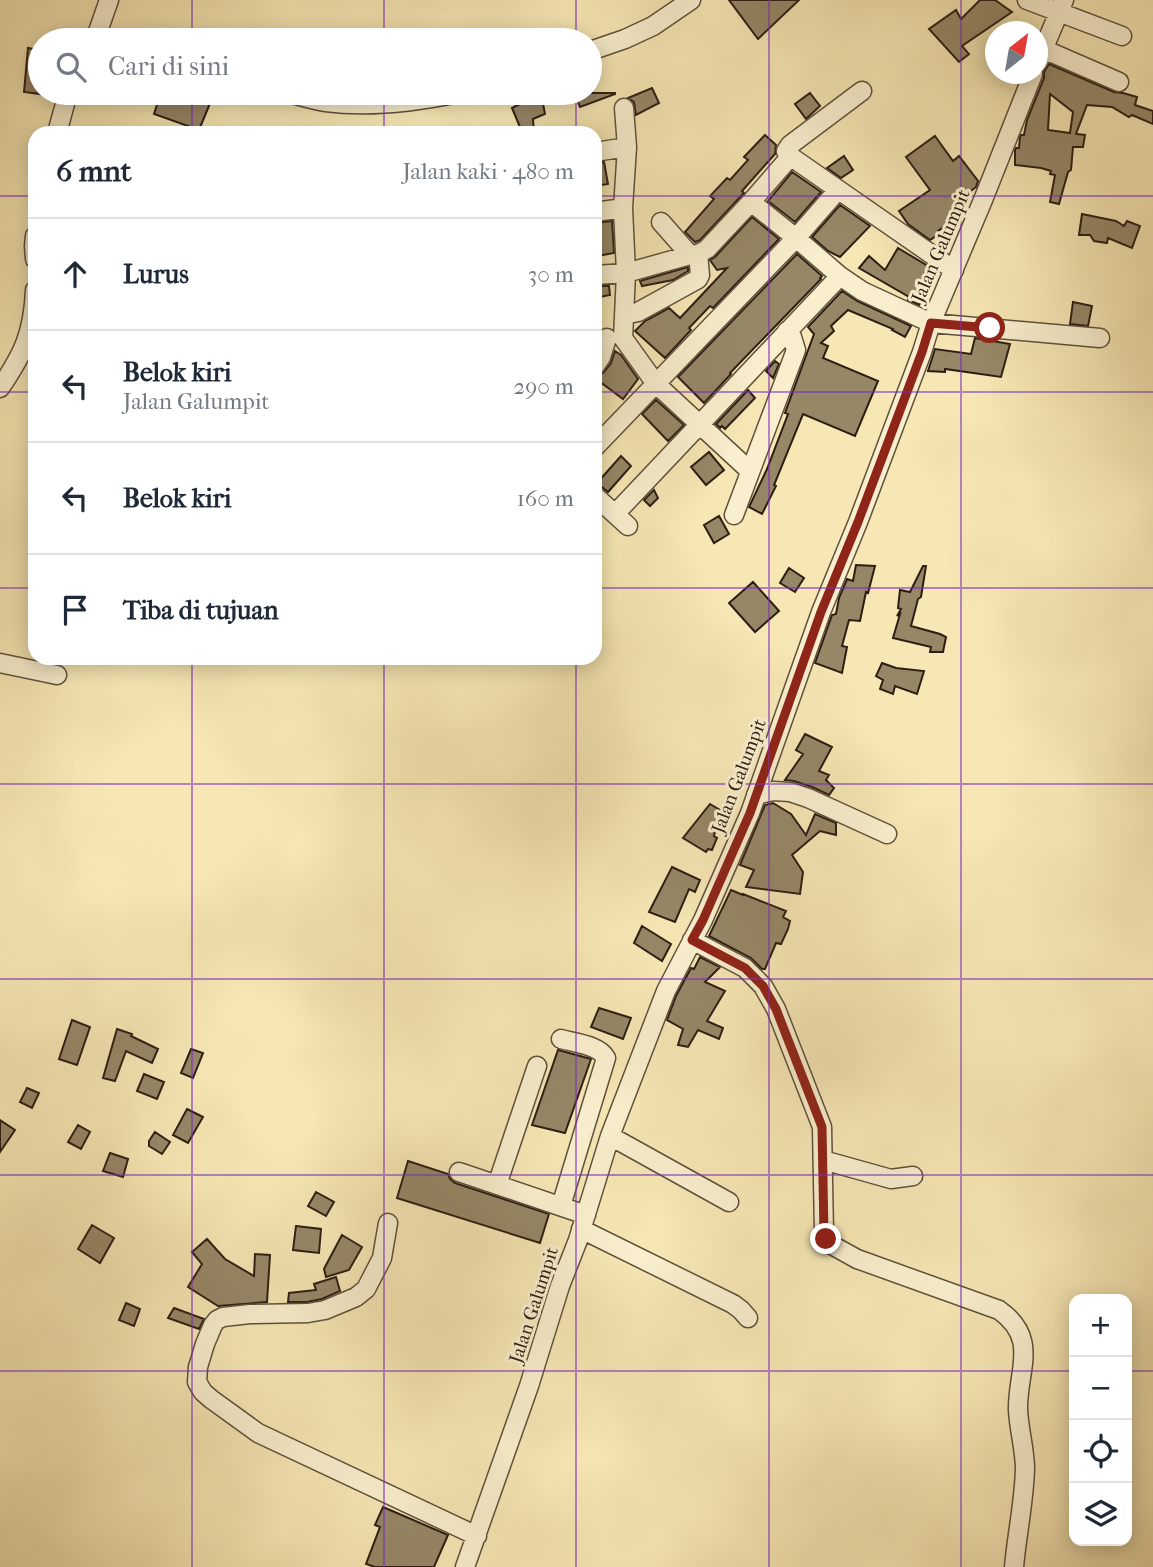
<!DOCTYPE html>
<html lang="id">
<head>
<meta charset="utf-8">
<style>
  body { margin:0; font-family:"IM FELL French Canon",serif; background:#f6f6f7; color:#1f2937 }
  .controls { position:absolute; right:21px; bottom:21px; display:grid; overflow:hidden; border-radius:14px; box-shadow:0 4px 18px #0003 }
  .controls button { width:63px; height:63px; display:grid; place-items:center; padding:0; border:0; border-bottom:2px solid #e0e1e3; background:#fff; color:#1f2937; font:35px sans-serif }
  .compass { position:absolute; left:985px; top:21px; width:63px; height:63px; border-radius:50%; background:#fff; box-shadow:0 4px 18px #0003; rotate:31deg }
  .stop { position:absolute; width:21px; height:21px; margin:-16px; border:5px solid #8f2418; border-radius:50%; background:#fff }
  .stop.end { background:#8f2418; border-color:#fff; box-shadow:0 2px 7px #0008 }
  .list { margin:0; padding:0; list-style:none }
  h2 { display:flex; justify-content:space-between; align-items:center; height:91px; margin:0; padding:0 28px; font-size:30px }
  h2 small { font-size:23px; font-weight:400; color:#747a83 }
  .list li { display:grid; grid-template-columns:46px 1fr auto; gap:21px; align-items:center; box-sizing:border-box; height:112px; padding:0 28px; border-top:2px solid #e0e1e3 }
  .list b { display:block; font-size:26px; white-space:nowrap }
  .list p { margin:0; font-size:23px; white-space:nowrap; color:#747a83 }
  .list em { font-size:23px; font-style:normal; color:#747a83 }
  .icon { flex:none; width:38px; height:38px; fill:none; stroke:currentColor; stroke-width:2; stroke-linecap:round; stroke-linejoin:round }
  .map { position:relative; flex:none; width:1153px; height:1567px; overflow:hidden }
  .search { position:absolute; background:#fff; box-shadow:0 4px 18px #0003; left:28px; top:28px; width:574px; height:77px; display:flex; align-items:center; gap:18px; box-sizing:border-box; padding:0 24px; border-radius:38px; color:#747a83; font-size:26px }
  .panel { position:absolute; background:#fff; box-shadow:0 4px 18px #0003; left:28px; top:126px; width:574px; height:539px; border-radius:21px }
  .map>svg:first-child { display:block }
</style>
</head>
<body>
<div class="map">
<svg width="1153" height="1567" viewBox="0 0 1153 1567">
  <rect width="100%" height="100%" fill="#f6e7b4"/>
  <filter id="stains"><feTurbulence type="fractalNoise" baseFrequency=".00286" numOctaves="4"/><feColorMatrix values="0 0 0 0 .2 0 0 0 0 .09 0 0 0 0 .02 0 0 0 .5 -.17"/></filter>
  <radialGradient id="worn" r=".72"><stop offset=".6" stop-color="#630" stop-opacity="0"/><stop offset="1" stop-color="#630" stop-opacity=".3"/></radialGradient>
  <path fill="#968767" stroke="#2d1e14" stroke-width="2" fill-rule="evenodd" d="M729,0h70l-41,39z
    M980,0h15l17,12 -50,34 7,8 -10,8 -30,-33 27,-19 5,9z
    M28,48l12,2v44l-16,-2z
    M1049,64l65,28 9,1 14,4 -2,8 18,6v13l-21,-9 -3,2 -17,-10 -25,-2 -11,29 9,1 -2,12h-10l-2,23 -3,2 -9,32 -9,-2 5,-27 -5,-1 1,-3 -10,-3 -26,-3v-15l1,-2h3l1,-11 1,-2h3l3,-15 17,-42v-6zM1050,94l23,18 -3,21 -22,-3z
    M652,88l7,15 -23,12 -2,-13 -6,-4z
    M161,93h28l22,8 -12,29 -45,-16z
    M526,93h15l4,21 -12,5 1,13h-12l-10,-24 14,-7z
    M575,93h40v1l-35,13z
    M810,93l10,13 -14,13 -11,-15z
    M765,135l11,10 -1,9 -33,37 2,2 -3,3 -41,44 -5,2 -10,-10 29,-33 -4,-3 17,-18 3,2 18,-20 -4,-3z
    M935,136l18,25 6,-5 19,25 -2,6 -19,15 8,11 -27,18 1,3 -9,6 -22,-16 -9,-13 31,-21 -24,-33z
    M844,156l9,14 -12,8 -14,-10z
    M604,162l4,22 -13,2v-23z
    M792,172l29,20 -26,30 -27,-21z
    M840,205l30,21 -30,31 -12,-6 -16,-14z
    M1082,214l34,7 8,5 3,-5 13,5 -8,22 -24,-10 -1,5 -13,-2 -4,-6h-11z
    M752,217l27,22 -66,69 -3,-2 -21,22 2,2 -26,28 -30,-27 10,-10 24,-13 11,10 47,-50 -10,2 -7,-10 5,-3z
    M612,221l2,32 -17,3 -2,-10v-23z
    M898,248l40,24 -19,33 -11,-5 1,-3 -50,-29 10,-12 16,14z
    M797,254l25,22 -2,2 1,1 -91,94 1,1 -27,29 -26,-26z
    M688,267v4l-15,9 -31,6 -2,-5z
    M597,286h12l1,9 -11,2z
    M842,291l15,10 54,25 -6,11 -13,-7 1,-1 -45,-19 -17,16 3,5 -13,12 7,3 -5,12 55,23 -23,55 -52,-22 -29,71 2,1 -14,28 -13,-7 18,-38 21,-55 -3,-1 29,-79 -6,-7z
    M1073,302l19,4 -4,20 -18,-2z
    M975,338l35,6 -9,33 -56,-8v3l-17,-1 7,-22 36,5z
    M615,351l6,4 17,24 -15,20 -28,-21 9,-6 7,-9z
    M775,361l4,3 -6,14 -7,-7z
    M748,390l7,8 -30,31 -3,-3 -2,2 -4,-4z
    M656,400l28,25 -16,16 -26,-27z
    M709,452l15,18 -18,15 -15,-18z
    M621,456l10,10 -23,26 -11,-9z
    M654,490l4,8 -8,8 -6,-6z
    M719,516l10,18 -15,9 -10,-18z
    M856,565l19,1 -7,27 -2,-1 -6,29 -11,-1 -7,26 5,1 -5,26 -27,-10 17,-48 4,-1 3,-16 8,-19 6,2z
    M923,566h3l-5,31 -3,2 -7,27 29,8 6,3 -3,15h-13l1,-5 -38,-9 7,-24 -3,2 4,-7 -3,-1 2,-18 10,2z
    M789,568l15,10 -9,14 -15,-9z
    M753,582l26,29 -24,21 -26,-29z
    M882,663l14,5 28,3 -7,23 -22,-8 -2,8 -13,-5 3,-9 -7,-4z
    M805,734l27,13 -13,24 10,4 -3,5 8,8 -5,7 -17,-8 -18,-6 -9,-1 18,-26 -7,-4z
    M773,803l18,11 15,21 9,-21 21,9v12l-16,-4 -28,24 11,17 -3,22 -54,-7 8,-17 -14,-5 25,-60z
    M710,804l10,6 -6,26 3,2 -5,12 -4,-1 -2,3 -23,-14z
    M672,867l28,13 -5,12 -6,-3 -14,33 -26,-10z
    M731,890l12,5v-1l43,17 -3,6 7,4 -2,8 -7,15 -5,-1 -11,26h-3l-11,-11 -42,-22z
    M642,926l29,18 -9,17 -28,-18z
    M700,957l20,10 -15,15 20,9 -18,30 16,7 -4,11 -21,-9 -10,17 -10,-2 5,-16 -16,-9 9,-24 15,-28 3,1z
    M599,1008l32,10 -8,21 -32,-12z
    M72,1020l18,7 -13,38 -18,-6z
    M117,1029l15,5 -1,2 27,13 -6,14 -26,-12 -11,30 -12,-3z
    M191,1049l12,4 -10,25 -12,-5z
    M558,1050l33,9 -26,74 -33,-8z
    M144,1074l20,8 -7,17 -20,-8z
    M27,1088l12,5 -7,15 -12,-6z
    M187,1109l16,8 -15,26 -15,-8z
    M0,1120l15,10 -15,22z
    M78,1125l12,7 -9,17 -13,-7z
    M155,1132l15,10 -8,12 -13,-8v-5z
    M110,1153l18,6 -5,18 -20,-6z
    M408,1161l40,13 2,5 5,4 94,31 -9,29 -143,-45z
    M316,1192l18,10 -8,14 -18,-10z
    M92,1225l22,13 -14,25 -22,-14z
    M296,1226l25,3 -2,24 -26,-3z
    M342,1235l20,12 -13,23 -23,7 -2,-8z
    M207,1239l18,20 29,17 1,-22 15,1 -3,47 -49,4 -30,-19 14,-23 -10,-12z
    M336,1277l4,14 -18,8 -15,3h-19l1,-9 27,-3 -2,-6z
    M126,1303l14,6 -6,17 -15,-6z
    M174,1308l30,11 -5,10 -31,-11z
    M383,1507l65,28 -14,32h-59l-9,-3 14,-37 -5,-2z"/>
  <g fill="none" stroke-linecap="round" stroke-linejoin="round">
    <g stroke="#5f503c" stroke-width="21">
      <path id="minor" d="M1027,0l95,36
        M95,40l14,-40
        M1043,49l76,33
        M590,51l35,-12 28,-13 38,-26
        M1038,62l26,-62
        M862,91l-72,54 -4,6 1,3 167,116
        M288,93c12,3 25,7 38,9 43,6 90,0 133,-9
        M624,108l3,39
        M57,133l11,-40
        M595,152l32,-5 -4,61 3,65 -3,65 33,46 94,87
        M751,202l45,36 44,38 22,15 69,32 169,15
        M595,212l28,-4
        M661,222l29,33
        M35,236l-1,10 1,13
        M595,275l31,-2 64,-18 8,-1 9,-5 44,-47 39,-45
        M624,315l14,-3 60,-33 2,-4 -2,-21
        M595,366l6,-9 6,-19
        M0,388c24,-35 33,-55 35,-98
        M595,447l201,-209 42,-48
        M595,496l33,30
        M615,514l225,-238
        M734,515l62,-165 -4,-13 -5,-6
        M0,663l57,12
        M756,795l17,-4 17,1 18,6 79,36
        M692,940l53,28 18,18 13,23 46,118 2,107 6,10 27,15 142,51c41,29 18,61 19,100 1,20 7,40 7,59 -1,33 -8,65 -11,98
        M561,1039c14,4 38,6 45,19l-45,148
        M610,1136l119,66
        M823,1160l68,19 22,-3
        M459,1172l127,43
        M497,1185l40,-119
        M388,1223l-6,35 -16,31 -10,8 -31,13 -17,3 -58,1 -27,3 -6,3 -4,5 -8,19 -7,23 -1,15 6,10 8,7 47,34 219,103
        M581,1229l152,75 8,6 7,8
        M465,1567l64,-181 31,-100 18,-46 32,-104 56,-145 37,-71 47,-107 71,-201 37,-90 64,-170 9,-29 52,-123 50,-126"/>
    </g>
    <use href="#minor" stroke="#f9efce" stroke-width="18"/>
  </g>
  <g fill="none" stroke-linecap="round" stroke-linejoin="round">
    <path stroke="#8f2418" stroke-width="9" d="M826,1239l-2,-5 -2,-107 -46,-118 -13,-23 -18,-18 -53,-28 11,-20 47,-107 71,-201 37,-90 64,-170 9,-29 59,5"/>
  </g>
  <path fill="none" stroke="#7b2cbf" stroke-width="2" stroke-opacity="0.55" d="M192,0v40M384,0v40M576,0v40M769,0v1567M961,0v1567M192,93v40M384,93v40M576,93v40M0,196h35M595,196h558M0,392h35M595,392h558M0,588h35M595,588h558M192,658v909M384,658v909M576,658v909M0,784h1153M0,979h1153M0,1175h1153M0,1371h1074M1127,1371h26"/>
  <g text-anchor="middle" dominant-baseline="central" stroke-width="6" stroke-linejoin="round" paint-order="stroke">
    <g font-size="19" fill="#2d1e14" stroke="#f9efce">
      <text transform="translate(941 246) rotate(-67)">Jalan Galumpit</text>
      <text transform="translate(739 776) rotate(-69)">Jalan Galumpit</text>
      <text transform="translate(534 1305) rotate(-72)">Jalan Galumpit</text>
    </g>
  </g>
  <rect width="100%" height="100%" filter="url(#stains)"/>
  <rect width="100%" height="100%" fill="url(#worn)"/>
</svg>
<div class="controls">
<button>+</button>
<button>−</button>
<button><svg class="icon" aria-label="locate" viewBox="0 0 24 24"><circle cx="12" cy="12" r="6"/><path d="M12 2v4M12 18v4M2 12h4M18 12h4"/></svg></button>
<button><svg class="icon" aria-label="layers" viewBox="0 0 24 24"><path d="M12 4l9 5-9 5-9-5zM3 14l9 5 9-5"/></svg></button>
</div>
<svg class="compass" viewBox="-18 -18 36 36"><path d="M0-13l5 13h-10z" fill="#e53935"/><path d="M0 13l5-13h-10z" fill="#747a83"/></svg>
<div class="stop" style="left:990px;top:328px"></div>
<div class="stop end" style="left:826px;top:1239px"></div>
<div class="search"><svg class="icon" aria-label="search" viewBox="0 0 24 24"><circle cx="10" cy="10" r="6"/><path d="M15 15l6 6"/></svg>Cari di sini</div>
<section class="panel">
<h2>6 mnt<small>Jalan kaki · 480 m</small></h2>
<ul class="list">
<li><svg class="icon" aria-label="ahead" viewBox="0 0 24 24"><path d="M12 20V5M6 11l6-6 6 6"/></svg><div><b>Lurus</b></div><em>30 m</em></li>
<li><svg class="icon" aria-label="left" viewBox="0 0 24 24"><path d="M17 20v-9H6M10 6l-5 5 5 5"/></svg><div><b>Belok kiri</b><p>Jalan Galumpit</p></div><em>290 m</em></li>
<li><svg class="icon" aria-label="left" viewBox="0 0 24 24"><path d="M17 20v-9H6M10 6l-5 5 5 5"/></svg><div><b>Belok kiri</b></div><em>160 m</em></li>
<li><svg class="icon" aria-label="arrive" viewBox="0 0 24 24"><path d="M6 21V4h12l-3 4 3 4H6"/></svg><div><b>Tiba di tujuan</b></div></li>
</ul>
</section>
</div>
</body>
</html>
